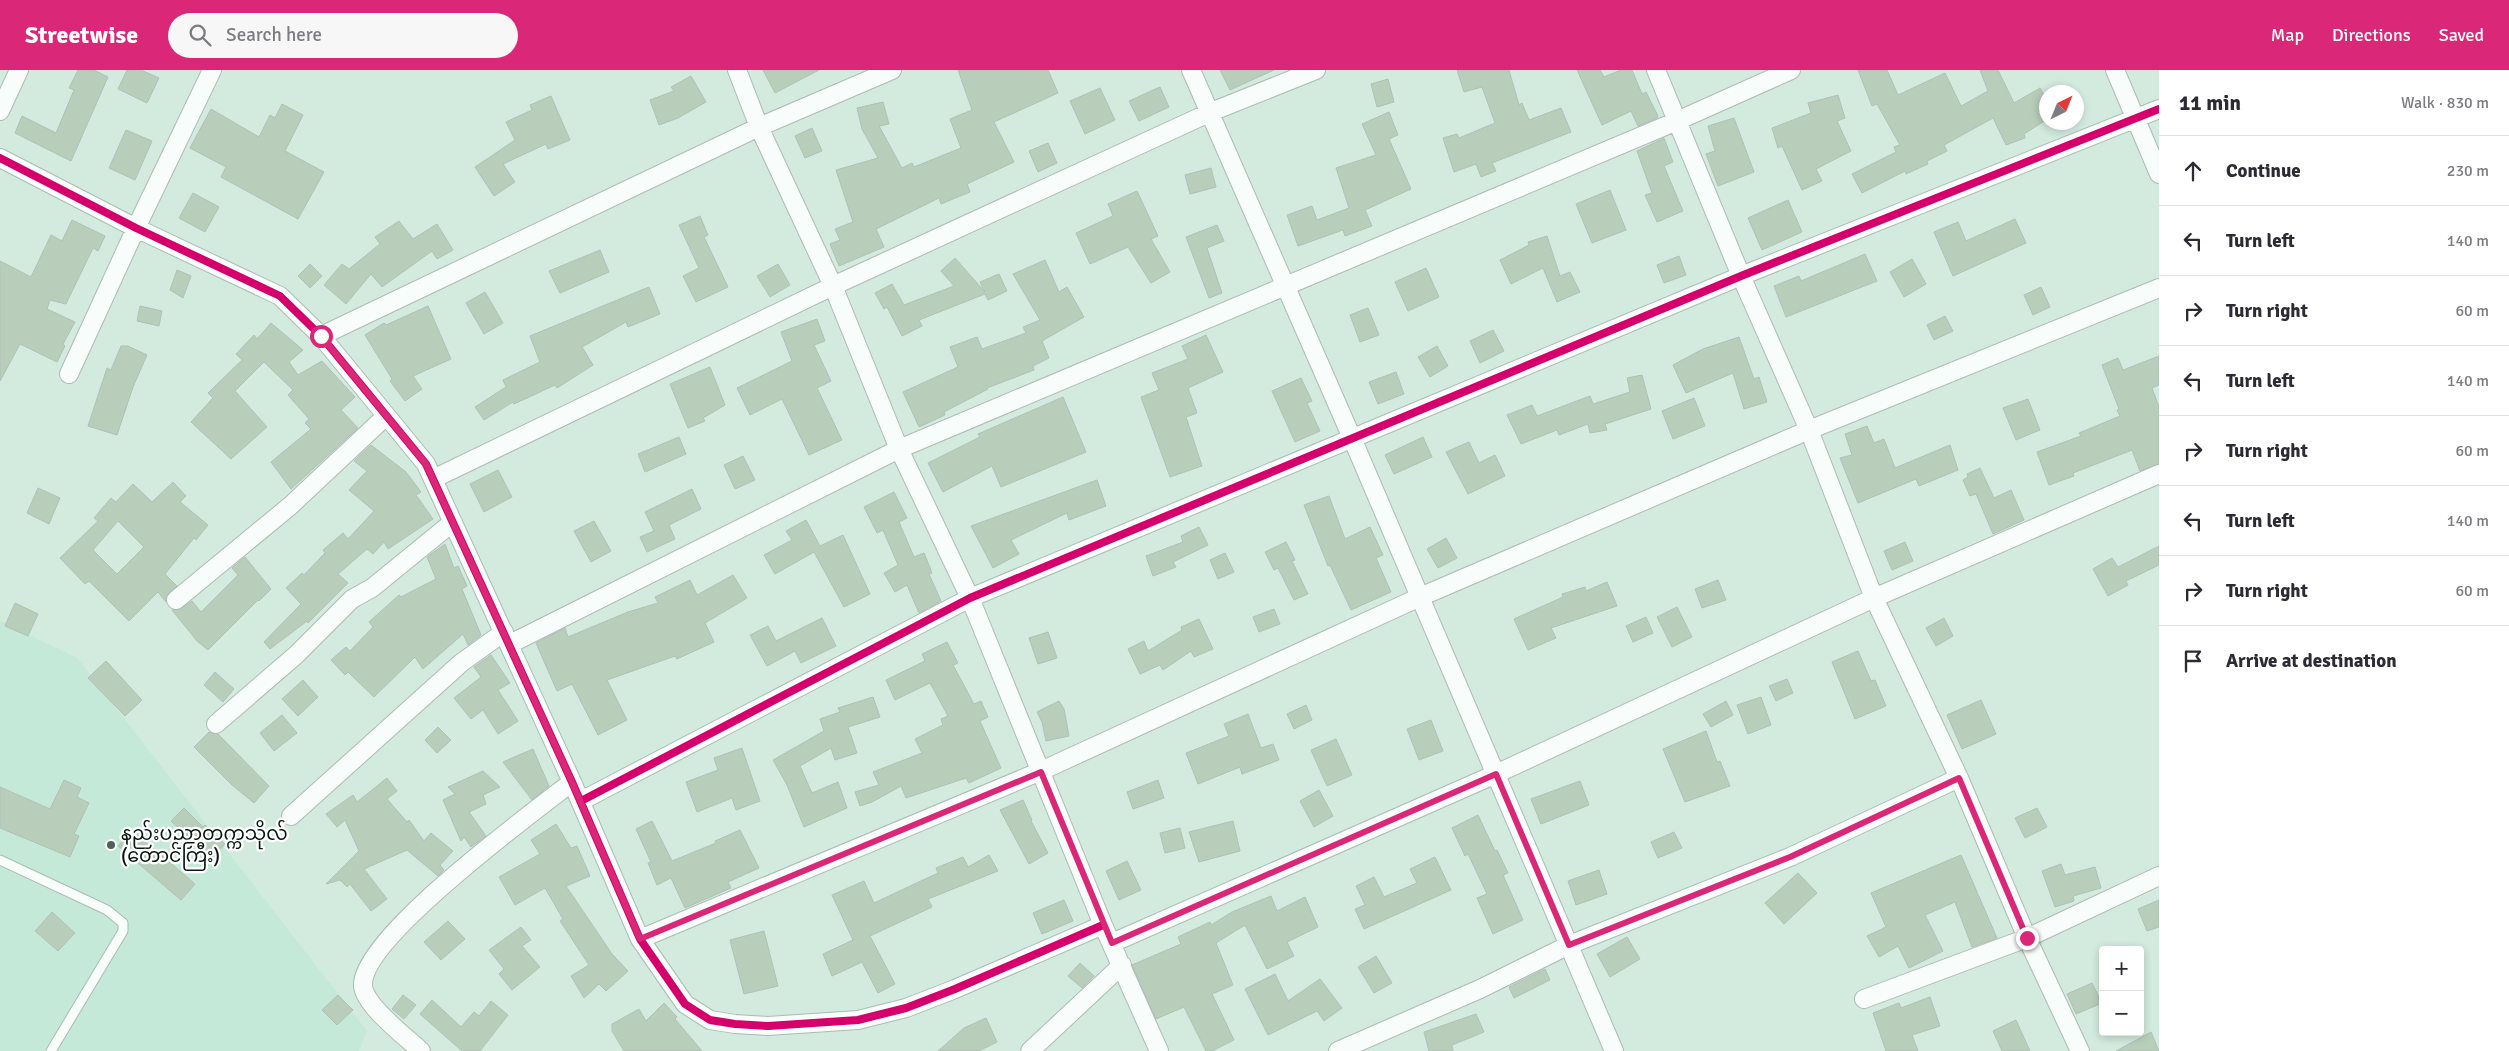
<!DOCTYPE html>
<html lang="en">
<head>
<meta charset="utf-8">
<style>
  body { margin:0; font-family:Signika,"Noto Sans Myanmar",sans-serif; background:#f7f7f7; color:#2b2b33 }
  .controls { position:absolute; right:15px; bottom:15px; display:grid; overflow:hidden; border-radius:5px; box-shadow:0 2px 8px #0003 }
  .controls button { width:45px; height:45px; display:grid; place-items:center; padding:0; border:0; border-bottom:1px solid #e1e1e2; background:#fff; color:#2b2b33; font:25px sans-serif }
  .compass { position:absolute; left:2039px; top:15px; width:45px; height:45px; border-radius:50%; background:#fff; box-shadow:0 2px 8px #0003; rotate:43deg }
  .stop { position:absolute; width:15px; height:15px; margin:-11px; border:4px solid #db2777; border-radius:50%; background:#fff }
  .stop.end { background:#db2777; border-color:#fff; box-shadow:0 1px 5px #0008 }
  .list { margin:0; padding:0; list-style:none }
  h2 { display:flex; justify-content:space-between; align-items:center; height:65px; margin:0; padding:0 20px; font-size:21px }
  h2 small { font-size:16px; font-weight:400; color:#7c7c81 }
  .list li { display:grid; grid-template-columns:32px 1fr auto; gap:15px; align-items:center; box-sizing:border-box; height:70px; padding:0 20px; border-top:1px solid #e1e1e2 }
  .list b { display:block; font-size:19px; white-space:nowrap }
  .list em { font-size:16px; font-style:normal; color:#7c7c81 }
  .icon { flex:none; width:28px; height:28px; fill:none; stroke:currentColor; stroke-width:2; stroke-linecap:round; stroke-linejoin:round }
  .map { position:relative; flex:none; width:2159px; height:981px; overflow:hidden }
  header { display:flex; align-items:center; gap:30px; box-sizing:border-box; height:70px; padding:0 25px; background:#db2777; color:#fff }
  header strong { font-size:24px }
  nav { display:flex; gap:28px; margin-inline-start:auto; font-size:18px }
  .search { width:350px; height:45px; background:#f7f7f7; display:flex; align-items:center; gap:12px; box-sizing:border-box; padding:0 18px; border-radius:28px; color:#7c7c81; font-size:19px }
  main { display:flex }
  aside { flex:1; background:#fff }
  .map>svg:first-child { display:block }
</style>
</head>
<body>
<header>
<strong>Streetwise</strong>
<div class="search"><svg class="icon" aria-label="search" viewBox="0 0 24 24"><circle cx="10" cy="10" r="6"/><path d="M15 15l6 6"/></svg>Search here</div>
<nav><a>Map</a><a>Directions</a><a>Saved</a></nav>
</header>
<main>
<div class="map">
<svg width="2159" height="981" viewBox="0 0 2159 981">
  <rect width="100%" height="100%" fill="#d3eadf"/>
  <path fill="#c4e9d8" d="M0,551l77,37 290,373 -8,20h-359z"/>
  <path fill="#b8ceba" stroke="#b0c0b5" fill-rule="evenodd" d="M78,0h16l14,7 -37,84 -56,-28 7,-17 34,17 18,-43 -5,-2z
    M127,0h14l18,8 -12,25 -29,-14z
    M763,0h56l-44,23z
    M958,0h90l10,23 -64,29 20,40 -47,22 3,8 -29,12 -2,-6 -63,31 8,18 -45,19 -9,-22 10,-4 -5,-11 18,-7 -17,-52 42,-12 -16,-29 -5,-21 26,-6 6,22 -10,2 23,42 10,-5 2,4 47,-19 -11,-29 22,-9z
    M1220,0h54l-44,20z
    M1457,0h52l10,35 3,-2 7,17 32,-12 10,24 -79,31 4,8 -15,6 -5,-13 -22,8 -11,-34 14,-4 2,4 36,-15 -13,-36 -18,5z
    M1577,0h23l4,7 17,-7h11l10,24 4,-2 12,24 -1,2 -19,8 -7,-15 -29,14z
    M1858,0h29l11,25 47,-22 16,33 27,-15 -8,-21h18l16,33 26,-15 6,11v21l-22,14 1,4 -19,7 -13,-27 -49,27 3,6 -20,10 1,3 -22,10 -1,-3 -43,22 -10,-19 44,-22 -2,-5 6,-2 -23,-41 -5,2z
    M691,6l15,26 -28,16 -19,7 -9,-25 24,-9 -3,-4z
    M1388,9l6,23 -17,5 -6,-23z
    M1160,17l9,20 -30,14 -10,-20z
    M1100,18l15,32 -30,14 -15,-33z
    M1838,25l7,23 -8,3 14,30 -35,18 6,12 -20,9 -20,-44 -4,2 -6,-20 39,-15 -3,-10z
    M551,26l19,44 -22,9 -2,-5 -43,20 12,18 -21,14 -19,-29 40,-27 -9,-18 26,-12 -2,-5z
    M282,34l21,11 -18,36 39,21 -26,47 -77,-42 5,-10 -36,-19 21,-39 48,28 11,-22 5,3z
    M1389,42l9,23 -9,4 22,50 -46,21 7,16 -27,10 -2,-6 -45,16 -11,-31 25,-9 5,14 32,-12 -13,-40 40,-13 -14,-31z
    M1734,48l20,54 -36,14 -12,-32 9,-3 -7,-25z
    M812,58l10,23 -17,7 -10,-22z
    M126,60l26,11 -17,39 -26,-12z
    M1664,68l9,24 -9,4 19,45 -26,11 -12,-27 7,-2 -15,-42z
    M1048,73l9,20 -19,9 -9,-21z
    M1211,98l5,19 -26,7 -5,-19z
    M1610,120l16,40 -34,13 -16,-39z
    M1137,121l21,45 -7,3 19,33 -19,11 -23,-36 -38,17 -14,-31 37,-17 -5,-12z
    M193,123l26,14 -14,25 -26,-14z
    M1788,130l14,32 -40,18 -14,-32z
    M700,146l8,19 -4,2 24,50 -32,15 -13,-26 16,-8 -20,-43z
    M2015,149l11,24 -73,33 -19,-44 24,-10 8,19z
    M72,150l33,16 -7,15 -5,-3 -27,56 -16,-4 -3,9 28,13 -12,22 2,2 -8,16 -37,-18 -20,37v-120l31,16 20,-42 11,6z
    M399,151l14,18 24,-15 16,26 -16,9 -5,-8 -50,36 -11,-13 -25,30 -22,-19 18,-21 7,5 31,-25 -5,-7z
    M1217,155l7,16 -17,7 15,45 -13,5 -23,-61z
    M1547,166l13,40 10,-4 10,20 -23,10 -14,-34 -32,16 -11,-24 29,-15 -1,-3z
    M600,180l9,22 -49,21 -11,-22z
    M1865,184l12,27 -91,36 -12,-31 25,-10 2,5z
    M1679,186l7,19 -22,8 -7,-18z
    M955,188l30,34 -5,-10 19,-8 8,17 -19,9 -3,-6 -66,26 3,6 -20,10 -15,-29 -3,2 -9,-16 17,-9 12,21 50,-19 -13,-15z
    M1912,189l14,25 -22,13 -14,-25z
    M1045,190l14,32 8,-5 17,30 -42,24 7,17 -16,8 1,4 -47,18 1,1 -44,23 1,3 -26,12 -16,-35 55,-25 -8,-20 27,-10 5,12 44,-16 -3,-6 17,-7 -27,-46z
    M310,194l12,12 -12,12 -12,-12z
    M778,194l12,21 -20,12 -13,-21z
    M1426,198l13,29 -31,14 -13,-29z
    M177,200l14,6 -8,22 -13,-8z
    M649,217l11,27 -32,13 -2,-5 -44,25 11,18 -36,23 -2,-3 -41,19 -1,-2 -29,18 -9,-13 31,-20 -3,-7 37,-18 -10,-26z
    M2041,217l9,20 -17,8 -9,-20z
    M485,222l18,31 -19,11 -18,-31z
    M140,236l22,5 -3,15 -22,-5z
    M428,236l23,53 -38,17 9,13 -17,12 -15,-20 2,-2 -27,-44 19,-12 2,2z
    M1368,238l11,27 -19,7 -10,-27z
    M1945,246l8,15 -19,9 -7,-15z
    M817,249l8,22 -11,4 17,36 -14,7 25,52 -33,15 -27,-56 -32,16 -13,-27 55,-27 -11,-29z
    M271,253l32,27 -14,12 9,13 24,-14 33,36 -14,13 17,18 -67,61 -20,-27 40,-33 -6,-6 4,-4 -21,-24 5,-5 -29,-28 -29,29 32,36 -36,32 -40,-37 22,-24 -5,-5 34,-33 -6,-6 18,-19 3,4z
    M1493,260l11,21 -24,12 -10,-22z
    M1206,265l17,37 -35,16 9,25 -11,4 16,49 -32,11 -29,-80 18,-7 -7,-17 36,-14 -6,-13z
    M1739,267l15,42 5,-2 8,25 -23,7 -11,-36 -47,20 -13,-28 30,-16z
    M121,276h7l19,9 -14,32 -16,48 -29,-9 19,-58 4,2z
    M1437,276l11,20 -18,11 -12,-20z
    M2159,286v29l-7,3 7,19v57l-19,7 -8,-21 -59,23 1,3 -25,9 -12,-33 44,-16 -2,-3 41,-17 -3,-6 2,-1 -17,-44 16,-7 5,12z
    M710,297l15,38 -22,13 2,3 -17,7 -18,-44z
    M1396,302l8,22 -26,10 -9,-22z
    M1642,305l9,34 -46,15 2,6 -17,3 -2,-9 -29,11 -2,-5 -36,14 -14,-29 25,-10 5,11 53,-20 3,8 37,-12 -3,-14z
    M1301,308l11,23 -5,2 13,28 -25,11 -23,-51z
    M1063,327l23,55 -85,35 -9,-21 -49,26 -15,-29 52,-26 -2,-3z
    M1694,328l11,28 -32,13 -11,-28z
    M2028,329l12,31 -24,10 -13,-32z
    M1867,356l7,17 10,-4 11,29 55,-23 8,25 -39,16 -3,-7 -58,24 -18,-45 12,-3 -7,-21z
    M679,367l7,17 -41,18 -7,-18z
    M1423,367l9,20 -38,17 -9,-19z
    M1469,372l10,21 16,-8 10,21 -37,18 -22,-42z
    M371,375l35,27 15,20 -5,3 17,24 -45,30 -4,-7 -11,12 -6,-5 -29,25 10,9 -40,40 -1,-2 -37,28 -6,-7 37,-38 -15,-16 16,-15 2,2 21,-22 -2,-3 20,-17 5,6 26,-28 -25,-21 18,-19 -13,-10z
    M743,386l12,24 -20,9 -11,-24z
    M1980,398l14,30 17,-8 13,30 -31,14 -17,-40 -6,2 -7,-16 5,-3 -1,-3z
    M498,400l14,27 -28,15 -14,-28z
    M1097,410l9,26 -37,14 -2,-7 -56,27 8,14 -26,14 -22,-42z
    M173,412l13,14 -6,6 28,23 -12,15 -2,-2 -29,36 12,12 -11,10v6l-8,-10 -29,29 -40,-40 -4,3 -25,-26 38,-37 -4,-3 17,-20 5,4 17,-18 19,18zM118,451l26,26 -27,27 -24,-24z
    M38,418l22,10 -11,26 -22,-11z
    M692,419l9,20 -32,16 6,14 -28,13 -7,-15 14,-6 -9,-19z
    M894,422l13,26 -8,4 15,35 10,-4 8,20 -3,1 12,27 -22,12 -12,-28 -12,7 -11,-19 14,-8 -15,-35 -6,3 -13,-26z
    M1329,426l16,43 25,-12 13,28 -7,3 15,34 -40,18 -21,-45 -2,1 -24,-61z
    M806,450l14,26 23,-11 27,59 -26,13 -30,-55 -39,22 -11,-19 28,-15 -6,-9z
    M594,451l17,30 -20,11 -17,-31z
    M1199,457l9,18 -35,17 3,5 -23,9 -7,-20 37,-14 -2,-6z
    M1446,468l11,20 -19,10 -11,-19z
    M1286,472l9,18 -3,1 16,33 -14,6 -16,-32 -4,2 -9,-18z
    M1905,472l8,19 -21,9 -8,-19z
    M445,474l9,24 4,-2 9,20 -5,3 19,46 -13,10 -5,-11 -40,35 -8,-12 -41,40 -26,-25 -3,3 -14,-15 15,-13 4,4 23,-24 -4,-5 30,-27 2,2 35,-18 -9,-22z
    M2159,476v19l-33,16 2,4 -20,11 -15,-27 19,-11 6,9z
    M1225,483l9,19 -16,7 -8,-19z
    M245,487l26,32 -12,12 -1,-1 -50,50 -11,-9 -25,-31 10,-2 10,-7 9,11 37,-37 -6,-7z
    M733,505l14,23 -42,25 9,19 -37,17 -2,-3 -68,24 20,40 -29,15 -26,-51 -15,7 -21,-48 29,-15 3,9 60,-25 30,-9 -3,-6 35,-17 7,15z
    M1718,510l8,20 -24,8 -7,-19z
    M1607,512l10,24 -66,22 5,10 -28,12 -14,-31 49,-22 -1,-3 23,-7 1,4z
    M15,533l23,11 -10,22 -23,-10z
    M1677,537l15,30 -20,10 -15,-30z
    M1274,539l6,15 -21,8 -6,-15z
    M1646,547l7,16 -20,9 -7,-16z
    M822,548l14,28 -35,17 -6,-12 -28,15 -17,-31 18,-9 8,15z
    M1944,548l9,18 -17,10 -10,-18z
    M1199,549l14,30 -19,8 -3,-6 -28,19 -3,-5 -20,9 -12,-25 16,-8 4,10 34,-21 -1,-3z
    M1048,562l9,26 -19,6 -9,-26z
    M947,572l11,21 -5,2 21,39 7,-3 7,16 -8,4 21,47 -32,15 -3,-5 -60,20 -5,-12 -29,16 -12,4 -5,-14 24,-7 -6,-13 49,-19 -7,-14 28,-14 -2,-6 7,-3 -18,-33 -35,17 -9,-20 39,-19 -3,-7z
    M1858,581l13,30 4,-1 11,26 -31,13 -23,-57z
    M491,585l19,28 -12,7 20,31 -20,13 -15,-24 -12,9 -17,-21 27,-21 -7,-10z
    M106,591l36,39 -17,16 -37,-38z
    M215,602l19,17 -11,13 -19,-17z
    M1787,609l6,14 -17,8 -7,-15z
    M303,610l15,17 -20,19 -16,-17z
    M873,627l7,20 -32,10 9,26 -22,7 -4,-12 -31,18 12,27 26,-11 9,26 -43,19 -17,-42 -14,-25 51,-29 -4,-12 20,-7 -2,-4z
    M1761,627l10,28 -23,9 -11,-29z
    M1981,630l15,34 -34,15 -15,-34z
    M1059,631l5,8 5,27 -23,5 -4,-19 -5,-10z
    M1726,631l7,14 -22,12 -8,-13z
    M1306,635l6,15 -18,9 -7,-15z
    M1248,644l13,34 12,-4 6,16 -37,14 -2,-7 -42,17 -12,-31 43,-17 -5,-12z
    M282,645l15,18 -23,18 -14,-18z
    M1431,650l12,31 -24,9 -12,-31z
    M438,657l13,13 -14,13 -12,-13z
    M1706,661l11,31 3,-1 10,25 -45,16 -22,-53z
    M209,662l9,2 51,52 -15,17 -22,-18 -38,-38z
    M1336,669l16,36 -25,11 -16,-36z
    M742,678l18,53 -24,9 -4,-12 -35,14 -11,-30 32,-12 -4,-12z
    M533,679l16,37 -17,14 -29,-38z
    M483,701l17,16 -17,8 3,9 -17,8 17,24 -15,11 -7,-10 -3,4 -18,-41 12,-6 -7,-7z
    M387,708l10,13 -10,8 20,23 2,-2 15,21 7,-8 22,18 -13,14 4,5 -6,6 -31,-26 -43,19 23,30 -16,12 -21,-27 -3,3 -7,-7 -14,4 33,-33 -14,-31 -8,7 -11,-13 27,-19 4,7z
    M64,710l17,8 -4,9 12,6 -15,31 5,2 -9,21 -70,-29v-41l50,22z
    M1158,710l6,18 -31,11 -6,-17z
    M1580,711l9,24 -48,19 -10,-25z
    M1319,720l14,26 -19,11 -14,-26z
    M1023,730l9,20 -1,1 17,32 -19,11 -29,-54z
    M184,738l19,19 2,-2 20,19 -13,14 -41,-37z
    M2037,738l10,19 -22,11 -10,-20z
    M1478,745l17,36 2,-1 11,23 -5,2 20,45 -30,14 -16,-36 10,-4 -19,-40 -3,2 -13,-28z
    M652,751l20,40 44,-18 -1,-2 25,-11 19,38 -31,14 3,6 -46,20 -14,-30 -14,7 -9,-22 3,-1 -15,-33z
    M1233,751l7,30 -41,11 -10,-30z
    M556,754l15,24 6,-2 13,30 -24,10 46,68 16,17 -22,20 -7,-7 -15,14 -13,-22 18,-11 -29,-44 3,-2 -18,-31 -30,17 -16,-28 41,-23 -9,-14z
    M1180,758l5,20 -20,5 -5,-20z
    M132,760l63,54 -14,16 -63,-54z
    M1674,762l8,16 -24,10 -7,-16z
    M989,785l9,16 -70,28 4,8 -62,29 25,48 -17,9 -16,-31 -30,14 -9,-22 30,-14 -21,-45 32,-14 10,22 64,-30 -2,-5 27,-11 5,10z
    M1961,785l36,83 -25,9 -17,-45 -30,13 18,36 -34,17 -11,-22 -19,11 -12,-21 19,-9 -15,-34z
    M1435,787l16,33 -87,39 -9,-20 10,-4 -9,-19 18,-9 10,20 33,-14 -7,-14z
    M1127,791l14,29 -22,10 -13,-29z
    M2061,794l4,11 30,-8 6,21 -28,8 1,5 -19,6 -13,-36z
    M1599,800l8,24 -31,11 -8,-24z
    M1798,803l19,20 -33,31 -19,-21z
    M1271,826l6,15 28,-14 13,30 -31,15 7,14 -27,13 -22,-44 -29,18 17,42 -21,9 22,46 -22,11h-6l-22,-44 -28,12 -24,-54 49,-21 -3,-7 32,-15 1,3 21,-13z
    M1064,830l9,21 -31,13 -9,-21z
    M2159,830v27l-12,4 -9,-22z
    M52,842l23,21 -17,18 -23,-20z
    M448,851l17,18 -24,21 -17,-18z
    M521,857l10,13 -9,6 18,21 -28,23 -13,-16 5,-5 -15,-19z
    M764,861l14,55 -34,8 -14,-54z
    M1627,867l13,22 -30,18 -13,-23z
    M1376,886l16,27 -18,10 -16,-26z
    M1080,893l14,13 -12,12 -14,-12z
    M1545,899l5,11 -36,18 -5,-11z
    M1275,904l13,27 32,-22 22,29 -18,13 -7,-10 -49,24 -23,-46z
    M2092,913l10,20 -26,11 -9,-20z
    M338,925l15,15 -16,15 -15,-15z
    M403,925l13,10 -12,14 -12,-10z
    M1930,927l10,29 -28,9 6,16h-32l-13,-38 26,-10 2,5z
    M432,930l29,27 13,-15 5,4 12,-15 17,14 -28,36h-18l-42,-37z
    M664,933l13,14 -2,2 27,32h-78l-12,-20v-7l27,-15 7,12z
    M1476,944l8,18 -32,13 1,6h-24l-5,-19z
    M986,948l11,24 -18,9h-41l26,-23z
    M2016,950l14,31h-28l-9,-20z
    M2151,962l8,19h-43z"/>
  <g fill="none" stroke-linecap="round" stroke-linejoin="round">
    <g stroke="#aabcb4" stroke-width="11">
      <path id="lane" d="M0,790l107,50 16,13v8l-72,120"/>
    </g>
    <g stroke="#aabcb4" stroke-width="20">
      <path id="street" d="M737,0l22,57 74,159 66,163 71,149 133,327 56,126
        M1191,0l161,368 262,613
        M1656,0l85,206 68,154 65,168 85,180 68,160 53,113
        M2115,0l44,104
        M0,41l19,-41
        M0,88l136,70 144,68 41,40 105,128 146,318 68,157 45,65 25,16 25,4 33,2 90,-6 48,-12 49,-19 148,-64
        M321,266l438,-209 133,-57
        M69,304l67,-146 76,-158
        M433,409l400,-193 378,-174 105,-42
        M176,530l114,-94 96,-90
        M510,574l389,-195 778,-328 114,-51
        M216,654l80,-69 56,-56 20,-11 81,-66
        M581,731l389,-203 771,-322 418,-167
        M291,746l170,-153 43,-31
        M640,869l401,-168 379,-174 389,-167 350,-142
        M1112,873l384,-169 378,-176 285,-124
        M1864,929l163,-61 132,-62
        M421,981c-15,-14 -56,-45 -58,-65 -3,-47 169,-173 209,-204
        M1030,981l92,-86
        M1338,981l142,-62 89,-44 221,-88 169,-79"/>
    </g>
    <use href="#lane" stroke="#f8fcfa" stroke-width="9"/>
    <use href="#street" stroke="#f8fcfa" stroke-width="18"/>
    <g stroke="#fff" stroke-width="11">
      <path id="cycleway" d="M0,88l136,70 144,68 41,40 105,128 146,318 68,157 45,65 25,16 25,4 33,2 90,-6 48,-12 49,-19 148,-64
        M581,731l389,-203 771,-322 418,-167"/>
    </g>
    <use href="#cycleway" stroke="#d6006c" stroke-width="8"/>
  </g>
  <g fill="none" stroke-linecap="round" stroke-linejoin="round">
    <path stroke="#db2777" stroke-width="6" d="M321,266l105,128 146,318 68,157 401,-167 71,171 384,-169 73,171 221,-88 169,-79 68,160"/>
  </g>
  <circle fill="#4f6159" stroke="#fff" stroke-width="2" cx="111" cy="775" r="5"/>
  <g text-anchor="middle" dominant-baseline="central" stroke-width="4.5" stroke-linejoin="round" paint-order="stroke">
    <g font-size="19" fill="#081711" stroke="#fff" text-anchor="start">
      <text x="121" y="764">နည်းပညာတက္ကသိုလ်<tspan x="121" dy="22">(တောင်ကြီး)</tspan></text>
    </g>
  </g>
</svg>
<div class="controls">
<button>+</button>
<button>−</button>
</div>
<svg class="compass" viewBox="-18 -18 36 36"><path d="M0-13l5 13h-10z" fill="#e53935"/><path d="M0 13l5-13h-10z" fill="#7c7c81"/></svg>
<div class="stop" style="left:321px;top:266px"></div>
<div class="stop end" style="left:2027px;top:868px"></div>
</div>
<aside>
<h2>11 min<small>Walk · 830 m</small></h2>
<ul class="list">
<li><svg class="icon" aria-label="ahead" viewBox="0 0 24 24"><path d="M12 20V5M6 11l6-6 6 6"/></svg><div><b>Continue</b></div><em>230 m</em></li>
<li><svg class="icon" aria-label="left" viewBox="0 0 24 24"><path d="M17 20v-9H6M10 6l-5 5 5 5"/></svg><div><b>Turn left</b></div><em>140 m</em></li>
<li><svg class="icon" aria-label="right" viewBox="0 0 24 24"><path d="M7 20v-9h11M14 6l5 5-5 5"/></svg><div><b>Turn right</b></div><em>60 m</em></li>
<li><svg class="icon" aria-label="left" viewBox="0 0 24 24"><path d="M17 20v-9H6M10 6l-5 5 5 5"/></svg><div><b>Turn left</b></div><em>140 m</em></li>
<li><svg class="icon" aria-label="right" viewBox="0 0 24 24"><path d="M7 20v-9h11M14 6l5 5-5 5"/></svg><div><b>Turn right</b></div><em>60 m</em></li>
<li><svg class="icon" aria-label="left" viewBox="0 0 24 24"><path d="M17 20v-9H6M10 6l-5 5 5 5"/></svg><div><b>Turn left</b></div><em>140 m</em></li>
<li><svg class="icon" aria-label="right" viewBox="0 0 24 24"><path d="M7 20v-9h11M14 6l5 5-5 5"/></svg><div><b>Turn right</b></div><em>60 m</em></li>
<li><svg class="icon" aria-label="arrive" viewBox="0 0 24 24"><path d="M6 21V4h12l-3 4 3 4H6"/></svg><div><b>Arrive at destination</b></div></li>
</ul>
</aside>
</main>
</body>
</html>
